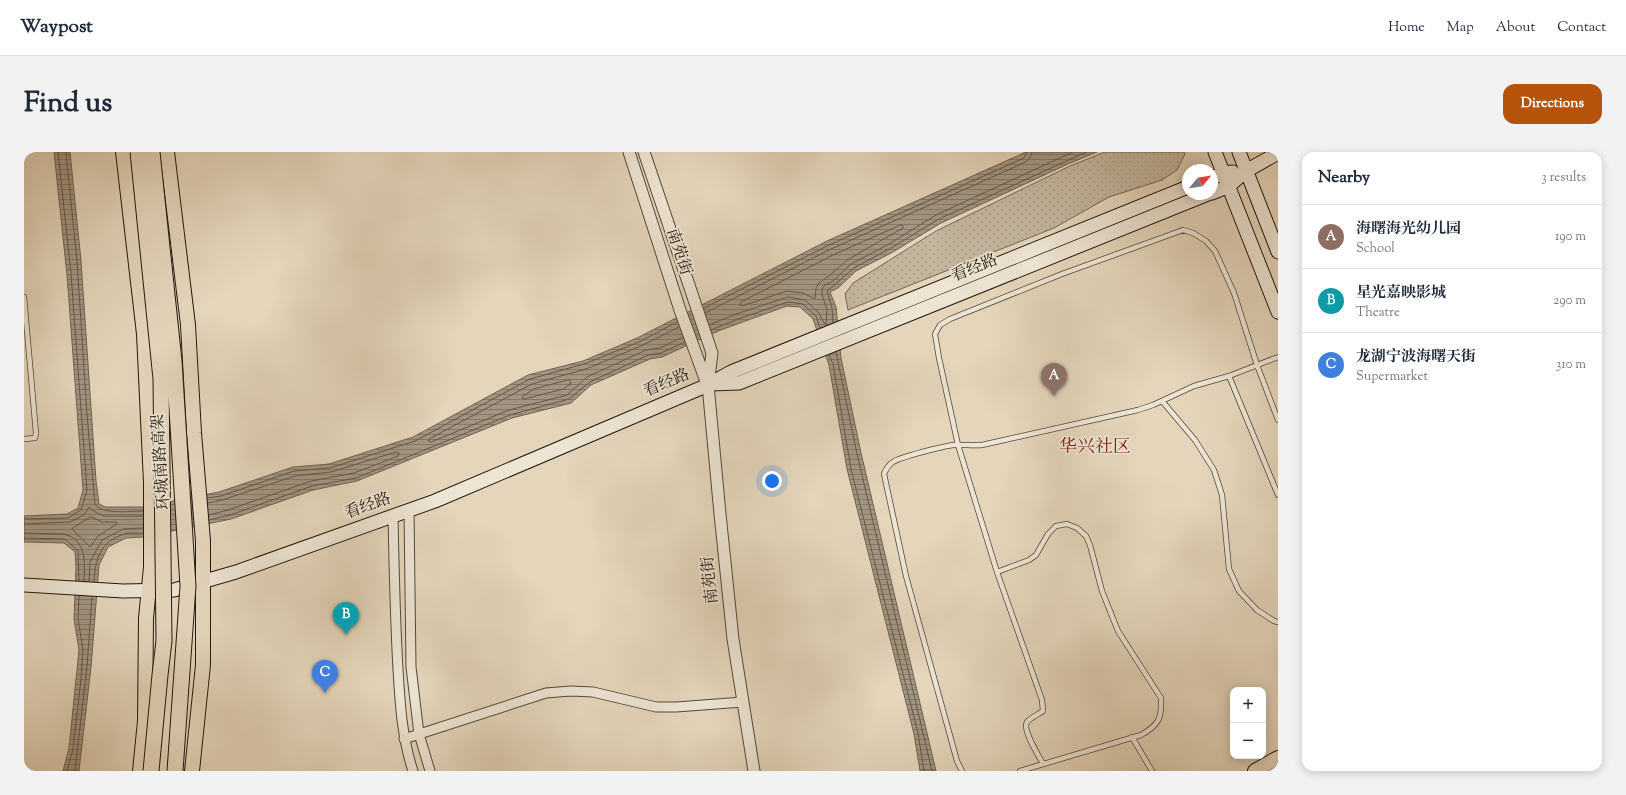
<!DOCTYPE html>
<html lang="en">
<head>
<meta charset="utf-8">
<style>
  body { margin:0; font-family:"Sorts Mill Goudy","Noto Serif SC",serif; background:#f2f2f3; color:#1f2937 }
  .controls { position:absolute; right:12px; bottom:12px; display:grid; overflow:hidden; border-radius:8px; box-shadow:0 2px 10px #0003 }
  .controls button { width:36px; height:36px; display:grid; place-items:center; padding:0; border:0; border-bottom:1px solid #e0e1e3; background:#fff; color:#1f2937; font:20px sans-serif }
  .compass { position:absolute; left:1158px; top:12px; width:36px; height:36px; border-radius:50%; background:#fff; box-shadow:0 2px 10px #0003; rotate:60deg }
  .you { position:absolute; left:748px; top:329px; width:14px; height:14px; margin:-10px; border:3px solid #fff; border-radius:50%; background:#1a73e8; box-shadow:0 0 0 6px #1a73e833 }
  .badge { display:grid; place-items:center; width:26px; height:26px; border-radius:50%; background:#b45309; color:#fff; font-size:13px; font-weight:700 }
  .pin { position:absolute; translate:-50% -33px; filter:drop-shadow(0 1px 2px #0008) }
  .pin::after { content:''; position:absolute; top:21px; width:14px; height:12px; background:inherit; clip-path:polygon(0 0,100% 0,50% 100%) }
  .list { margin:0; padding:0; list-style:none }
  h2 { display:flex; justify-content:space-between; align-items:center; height:52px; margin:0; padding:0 16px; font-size:17px }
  h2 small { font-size:13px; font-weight:400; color:#747a83 }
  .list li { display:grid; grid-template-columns:26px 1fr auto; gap:12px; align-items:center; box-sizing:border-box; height:64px; padding:0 16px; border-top:1px solid #e0e1e3 }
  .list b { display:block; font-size:15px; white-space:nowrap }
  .list p { margin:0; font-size:13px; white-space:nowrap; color:#747a83 }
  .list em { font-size:13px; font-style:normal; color:#747a83 }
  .map { position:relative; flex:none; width:1254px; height:619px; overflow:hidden; border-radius:12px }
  header { display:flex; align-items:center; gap:24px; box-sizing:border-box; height:56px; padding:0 20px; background:#fff; border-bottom:1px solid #e0e1e3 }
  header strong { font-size:19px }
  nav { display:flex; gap:22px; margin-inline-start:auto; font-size:14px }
  .intro { display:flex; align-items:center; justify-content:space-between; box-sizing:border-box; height:96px; padding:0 24px }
  h1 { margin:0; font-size:28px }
  .button { padding:10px 18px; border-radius:12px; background:#b45309; color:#fff; font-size:14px; font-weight:700 }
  main { display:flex; gap:24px; padding:0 24px }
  aside { flex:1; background:#fff; border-radius:12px; box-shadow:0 2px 10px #0003 }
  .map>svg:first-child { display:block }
</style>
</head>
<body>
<header>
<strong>Waypost</strong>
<nav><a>Home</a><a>Map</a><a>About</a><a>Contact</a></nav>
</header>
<div class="intro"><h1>Find us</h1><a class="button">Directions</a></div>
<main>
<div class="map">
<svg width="1254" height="619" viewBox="0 0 1254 619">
  <defs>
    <pattern id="grass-dots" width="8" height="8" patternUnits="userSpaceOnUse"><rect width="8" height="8" fill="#c3b59e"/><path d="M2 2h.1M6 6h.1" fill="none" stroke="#a79b87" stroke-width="1.8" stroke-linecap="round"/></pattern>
    <pattern id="water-rules" width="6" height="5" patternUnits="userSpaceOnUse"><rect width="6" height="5" fill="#a29581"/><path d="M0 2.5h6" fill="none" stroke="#847968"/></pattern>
  </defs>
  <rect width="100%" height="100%" fill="#e4d5bb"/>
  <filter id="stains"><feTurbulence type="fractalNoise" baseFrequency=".005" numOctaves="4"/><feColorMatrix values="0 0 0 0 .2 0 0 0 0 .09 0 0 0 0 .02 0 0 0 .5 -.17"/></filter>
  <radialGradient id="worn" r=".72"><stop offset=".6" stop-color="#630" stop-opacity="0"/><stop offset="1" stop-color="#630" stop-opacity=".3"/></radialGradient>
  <path fill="url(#grass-dots)" stroke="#726756" d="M1081,0h79l1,2 -8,16 -15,10 -53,17 -55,31 -206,82 -3,-16 8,-11 83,-52 134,-65z"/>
  <path fill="url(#water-rules)" stroke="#6f6353" d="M30,0h16l11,109 15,220 3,23 6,3h37l77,-15 74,-25 36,-3 84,-27 115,-62 55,-14 54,-23 190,-97 199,-89h71l-29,12 -127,59 -48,29 -37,19 -18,17 -8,4 6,15 5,51 20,95 75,318h-16l-6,-37 -67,-265 -18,-104 -16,-46 -13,-12 -13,-1 -69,25 -56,26 -12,2 -59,26 -20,18 -59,15 -155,63 -44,9 -82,29 -88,18 -17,1 -18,9 -9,18 -8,102 -12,104h-16l6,-23 10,-98 -5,-31 2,-52 -1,-15 -11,-9 -40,-1v-26l43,-2 11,-6 5,-18 -16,-215z"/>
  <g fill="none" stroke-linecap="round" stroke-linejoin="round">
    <path stroke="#625748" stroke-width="1" d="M42,0l11,109 10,154 8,89c6,11 36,7 48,7
      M877,73l2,1v2l-56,32 -18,16 -10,7 -3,5 -1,11 -12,-6 -16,-2 -45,15 -2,-1 1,-3 92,-47z
      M680,156l125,-63 195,-87 3,-6
      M681,161l126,-64 195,-87 4,-4 2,-6
      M809,171l-1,-15 -5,-17 27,-23 37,-20 48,-29 147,-67
      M685,173l27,-11 52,-17 17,3 14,13 5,10 2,1 1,-15 -5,-14v-6l3,-4 8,-4 18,-17 38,-20 47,-29 137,-63
      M655,175l-38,19 -55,23 -54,15 -103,55 -1,2 3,1 78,-32 58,-15 20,-18 59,-27 14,-2 23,-11
      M687,178l27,-11 50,-17 15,2 13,12 4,12
      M812,200l21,102 75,317
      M805,203l4,9 18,105 67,264 6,38
      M545,228l2,3 -7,6 -40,10 -2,-1 1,-2 11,-7z
      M183,346l14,-2 73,-25 36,-3 85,-27 115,-62 54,-15 55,-22 38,-20
      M184,351l14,-3 73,-24 36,-4 65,-20 3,1 -1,3 -44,17 -43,8 -83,29 -19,5
      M67,365l11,5h14l1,2 -19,12 -8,11 -18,-18z
      M0,367l44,-1 13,-8 6,-20 -16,-216 -13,-122
      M185,368l21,-5 82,-29 44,-8 154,-63 59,-16 21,-17 58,-27 13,-2 24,-11
      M0,372l46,-2 14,-7 5,-8 6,5 9,4h39
      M0,381l40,1c23,6 21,29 20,47
      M0,386l41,1 13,12 1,30
      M65,429l1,-19 12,-22 21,-11 20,-1
      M70,430c1,-23 6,-40 30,-48 5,-2 13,0 19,-1
      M43,619l6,-22 8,-70 2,-29 -5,-31 1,-23
      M51,619l12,-105 5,-69"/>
    <g stroke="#52483a" stroke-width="6">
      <path id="service" d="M0,145l12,136 -1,5 -11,1
        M1205,224l49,119
        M1138,249l33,39 19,30 8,25 7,74 10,22 18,19 17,11 4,1
        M973,420l32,-12 7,-5 12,-21 8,-8 11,-2 10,4 9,8 4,9 12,46 16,40 43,67c1,20 -2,27 -20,37l-121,36
        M1108,585l20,34
        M1019,612c-4,-8 -21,-34 -16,-42 3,-4 12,-8 16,-11l-1,-11 -45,-128 -39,-127 -19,-87 -4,-24 5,-9 10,-6 112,-45 121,-44 10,3 13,8 9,10 19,42 23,72 21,55
        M938,619l-5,-10 -51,-185 -22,-102c2,-5 4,-9 9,-12 7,-5 51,-16 61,-17 8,-1 19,1 28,0l156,-35 15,-5 41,-19 35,-10 49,-19"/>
    </g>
    <g stroke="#52483a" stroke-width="11">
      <path id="minor" d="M385,358l2,157 8,67 11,37
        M369,364c1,51 2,102 5,153 2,35 4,69 15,102
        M380,587l142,-46 25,-2 22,1 63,15h20l67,-5"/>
    </g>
    <g stroke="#52483a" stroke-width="13">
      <path id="tertiary" d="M605,0l51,158 27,74
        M620,0l68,201 -4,32 12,129 13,125 21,132"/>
    </g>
    <g stroke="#22190f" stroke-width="15">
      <path id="secondary" d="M1191,0l63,160
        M1215,0l39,100
        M1188,26l12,-5 9,-1
        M1188,41l17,-7 17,-15 32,-18
        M687,232l28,-1 469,-189
        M0,433l99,6 51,-1 62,-18 199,-71 273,-116 23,-13 457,-185"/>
    </g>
    <g stroke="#22190f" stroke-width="16">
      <path id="primary" d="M99,0l21,182 7,149v84l-5,51 -1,103 -5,50
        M143,0l21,173 6,108 9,108v124l-11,106
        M1231,619l23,-13"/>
    </g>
    <use href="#service" stroke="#ede4d3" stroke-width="4.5"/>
    <use href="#minor" stroke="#ede4d3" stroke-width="9"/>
    <use href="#tertiary" stroke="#ede4d3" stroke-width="11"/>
    <use href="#secondary" stroke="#ede4d3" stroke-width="13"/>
    <use href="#primary" stroke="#e4d5bb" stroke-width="14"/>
    <g stroke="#22190f" stroke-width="17" stroke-linecap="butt">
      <path id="trunk-bridge" d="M114,0l23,227 3,262 -4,34 -9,96
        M128,0l22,209 14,225 -13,185"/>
    </g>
    <use href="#trunk-bridge" stroke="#e4d5bb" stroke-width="15"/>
  </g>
  <g text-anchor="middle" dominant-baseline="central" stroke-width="3.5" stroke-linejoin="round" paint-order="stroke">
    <g font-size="16" fill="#22190f" stroke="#ede4d3">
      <text transform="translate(654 100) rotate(72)">南苑街</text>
      <text transform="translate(951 117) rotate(-22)">看经路</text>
      <text transform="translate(643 232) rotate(-23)">看经路</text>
      <text transform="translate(138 310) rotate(-94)">环城南路高架</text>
      <text transform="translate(344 355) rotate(-20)">看经路</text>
      <text transform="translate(687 428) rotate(-96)">南苑街</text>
    </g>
    <g font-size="18" fill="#7a1f14" stroke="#ede4d3">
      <text x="1071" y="296">华兴社区</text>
    </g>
  </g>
  <rect width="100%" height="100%" filter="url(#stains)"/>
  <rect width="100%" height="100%" fill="url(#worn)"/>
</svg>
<div class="controls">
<button>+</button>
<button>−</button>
</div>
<svg class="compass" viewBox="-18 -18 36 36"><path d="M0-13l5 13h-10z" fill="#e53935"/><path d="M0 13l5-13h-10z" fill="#747a83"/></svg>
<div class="you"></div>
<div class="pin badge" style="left:1030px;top:244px;background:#8d6e63">A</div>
<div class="pin badge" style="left:322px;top:483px;background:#0f9aa8">B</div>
<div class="pin badge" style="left:301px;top:541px;background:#3f7fe0">C</div>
</div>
<aside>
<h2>Nearby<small>3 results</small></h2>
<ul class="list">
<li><span class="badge" style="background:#8d6e63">A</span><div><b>海曙海光幼儿园</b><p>School</p></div><em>190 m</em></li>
<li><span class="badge" style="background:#0f9aa8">B</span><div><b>星光嘉映影城</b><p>Theatre</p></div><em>290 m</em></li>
<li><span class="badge" style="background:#3f7fe0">C</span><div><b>龙湖宁波海曙天街</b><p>Supermarket</p></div><em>310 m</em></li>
</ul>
</aside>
</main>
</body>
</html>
